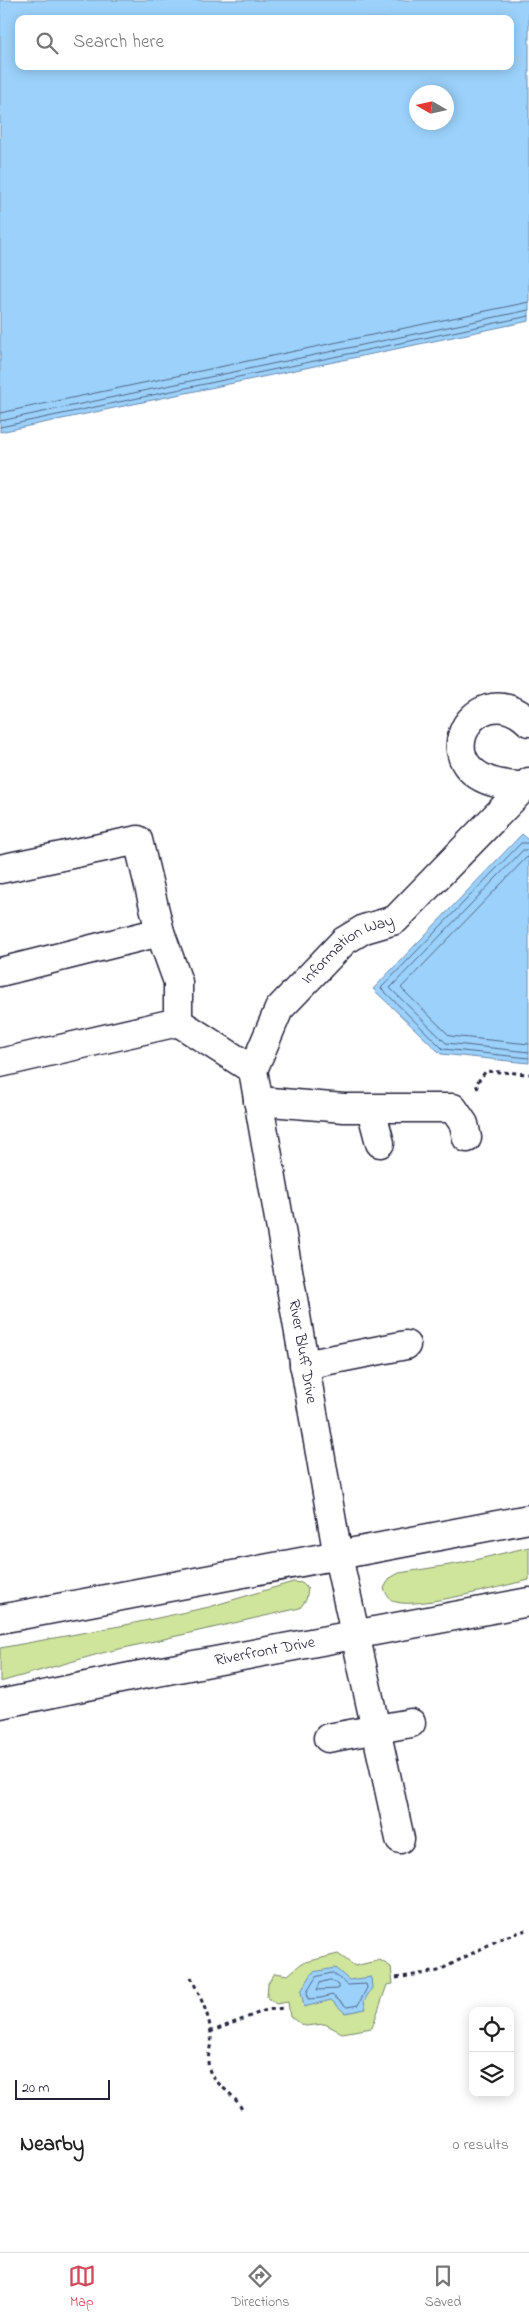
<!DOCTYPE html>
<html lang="en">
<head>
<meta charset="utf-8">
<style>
  body { margin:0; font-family:"Indie Flower",sans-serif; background:#f6f6f6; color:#222 }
  .controls { position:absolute; right:15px; bottom:15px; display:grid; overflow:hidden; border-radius:10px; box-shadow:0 2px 12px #0003 }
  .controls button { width:45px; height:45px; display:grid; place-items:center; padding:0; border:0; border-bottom:1px solid #e0e0e0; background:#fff; color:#222; font:25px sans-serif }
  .compass { position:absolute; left:409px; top:85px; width:45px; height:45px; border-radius:50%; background:#fff; box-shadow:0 2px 12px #0003; rotate:279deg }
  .scale { position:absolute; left:15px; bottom:12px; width:95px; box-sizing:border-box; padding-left:5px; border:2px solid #22223b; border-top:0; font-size:14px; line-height:18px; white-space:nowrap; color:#22223b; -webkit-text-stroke:4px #fff; paint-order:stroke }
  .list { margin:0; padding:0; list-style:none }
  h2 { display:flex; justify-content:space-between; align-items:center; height:65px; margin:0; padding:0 20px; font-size:21px }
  h2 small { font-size:16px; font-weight:400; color:#767676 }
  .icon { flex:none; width:28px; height:28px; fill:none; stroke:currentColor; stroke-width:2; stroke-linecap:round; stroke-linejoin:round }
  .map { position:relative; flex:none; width:529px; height:2112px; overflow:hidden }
  .search { position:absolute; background:#fff; box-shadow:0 2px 12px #0003; left:15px; right:15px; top:15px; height:55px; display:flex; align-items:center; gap:12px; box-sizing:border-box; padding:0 18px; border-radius:10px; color:#767676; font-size:19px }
  .sheet { height:140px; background:#fff }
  nav { display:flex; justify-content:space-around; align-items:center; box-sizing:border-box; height:70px; border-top:1px solid #e0e0e0; background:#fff; font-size:14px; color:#767676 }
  nav a { display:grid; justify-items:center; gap:2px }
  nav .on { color:#d1495b }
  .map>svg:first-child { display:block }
</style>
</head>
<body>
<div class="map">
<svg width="529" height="2112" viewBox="0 0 529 2112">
  <rect width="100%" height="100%" fill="#fff"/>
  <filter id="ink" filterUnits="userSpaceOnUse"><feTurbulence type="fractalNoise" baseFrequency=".02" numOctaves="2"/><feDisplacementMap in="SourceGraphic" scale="10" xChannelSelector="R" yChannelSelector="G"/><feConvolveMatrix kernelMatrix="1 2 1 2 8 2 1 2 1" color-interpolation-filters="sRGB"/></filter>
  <g filter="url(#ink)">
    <path fill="#cee59b" stroke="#78846b" d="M529,1547v33c-28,6 -110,29 -133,22 -7,-2 -10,-8 -12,-14l6,-10 9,-5 63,-10z
      M293,1582l9,1 6,6 -2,11 -6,8 -198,45 -102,29v-34l125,-23 84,-18z
      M338,1954l17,12 25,-6 11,7 2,17 -6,1 -15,43 -30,5 -17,-9 -20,2 -15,-9 -2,-15 -12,2 -9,-7 1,-14 7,-10 13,2 14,-12z"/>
    <path fill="#9bd1fa" stroke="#6b8bae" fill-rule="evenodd" d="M0,0h529v321l-529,111zM19,19h491v47h-491zM416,92h30v30h-30z
      M522,834l7,6v223l-88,-9 -68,-65z
      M335,1968l14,12 22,-3 1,11 -8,13 2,8 -21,4 -14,-13 -27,7 -3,-16 12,-19z"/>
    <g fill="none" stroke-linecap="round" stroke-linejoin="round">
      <path stroke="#526887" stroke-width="1" d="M0,413l529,-111
        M0,421l529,-111
        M0,427l529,-111
        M529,843h-8l-140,145 62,61 86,9
        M529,850h-6l-133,138 56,55 83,9
        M529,857l-3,1 -125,130 49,48 79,8
        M333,1973l15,12 18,-1 1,4 -9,17 -11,2 -15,-12 -11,3 -13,1 -1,-7 9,-15z
        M331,1980l7,5v4l-21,1 3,-7z"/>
      <g stroke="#22223b" stroke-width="31">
        <g id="minor">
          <path d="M525,786c-114,0 -53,-119 4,-64"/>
          <path d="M0,869l138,-29 22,92 18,50v40l-178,41"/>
          <path d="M0,972l160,-40"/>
          <path d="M178,1022l75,48"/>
          <path id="s1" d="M253,1070l85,486 62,283"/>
          <path id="s2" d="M253,1070l26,-61 65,-68 20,-12 31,-9 134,-138"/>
          <path d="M258,1101l86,7h109l11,16 3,14"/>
          <path d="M371,1109l9,34"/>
          <path d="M304,1365l102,-20"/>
          <path d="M0,1619l529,-100"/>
          <path id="s3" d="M0,1704l130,-27 399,-75"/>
          <path d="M328,1738l83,-15"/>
        </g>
      </g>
      <path stroke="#22223b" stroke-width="3" stroke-dasharray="4 4" stroke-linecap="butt" d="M478,1089l-2,-5 10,-13 43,3
        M191,1977c8,18 19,38 20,58 1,14 -7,25 0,39 7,13 25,20 32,38
        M396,1978l42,-7 64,-33 27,-9
        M210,2032l56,-22 19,-2"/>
      <use href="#minor" stroke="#fff" stroke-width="28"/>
    </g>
  </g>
  <g text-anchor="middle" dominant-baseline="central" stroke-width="4" stroke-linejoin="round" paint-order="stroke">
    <g font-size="16" fill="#22223b" stroke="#fff">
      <text stroke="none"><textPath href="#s2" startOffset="159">Information Way</textPath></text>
      <text stroke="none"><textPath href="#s1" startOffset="286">River Bluff Drive</textPath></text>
      <text stroke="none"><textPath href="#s3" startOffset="270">Riverfront Drive</textPath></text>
    </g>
  </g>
</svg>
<div class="controls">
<button><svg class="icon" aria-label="locate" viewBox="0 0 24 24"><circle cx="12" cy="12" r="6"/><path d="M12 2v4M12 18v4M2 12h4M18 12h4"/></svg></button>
<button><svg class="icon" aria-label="layers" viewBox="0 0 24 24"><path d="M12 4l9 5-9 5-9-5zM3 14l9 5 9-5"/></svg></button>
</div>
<svg class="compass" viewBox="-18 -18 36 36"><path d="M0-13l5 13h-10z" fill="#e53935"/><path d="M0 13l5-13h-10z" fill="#767676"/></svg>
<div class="scale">20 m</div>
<div class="search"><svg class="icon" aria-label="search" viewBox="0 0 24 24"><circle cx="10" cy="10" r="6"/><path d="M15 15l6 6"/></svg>Search here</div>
</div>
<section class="sheet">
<h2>Nearby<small>0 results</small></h2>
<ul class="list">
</ul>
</section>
<nav>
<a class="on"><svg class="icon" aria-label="map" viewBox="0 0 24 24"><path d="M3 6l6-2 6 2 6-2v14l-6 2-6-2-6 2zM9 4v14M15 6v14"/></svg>Map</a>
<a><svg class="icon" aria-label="directions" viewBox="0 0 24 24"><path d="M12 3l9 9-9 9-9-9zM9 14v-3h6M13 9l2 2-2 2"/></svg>Directions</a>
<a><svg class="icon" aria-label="saved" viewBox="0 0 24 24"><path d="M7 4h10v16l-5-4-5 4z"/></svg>Saved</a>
</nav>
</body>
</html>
